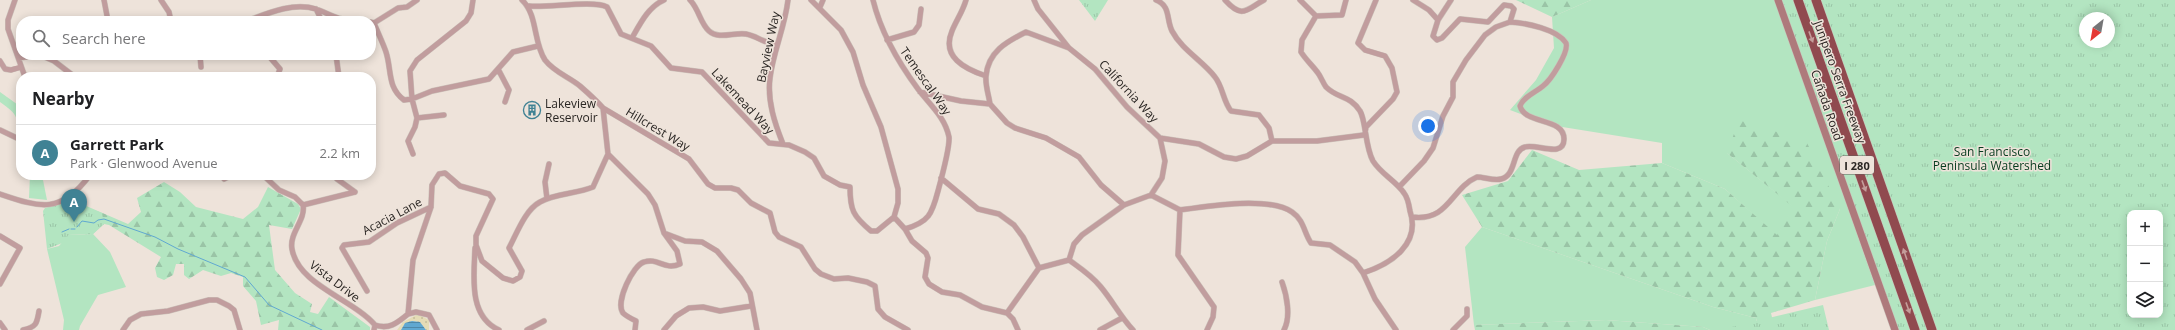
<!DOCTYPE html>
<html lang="en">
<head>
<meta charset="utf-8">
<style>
  body { margin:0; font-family:"Open Sans",sans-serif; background:#f6f6f6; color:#202124 }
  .controls { position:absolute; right:12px; bottom:12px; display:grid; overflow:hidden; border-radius:8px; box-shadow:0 2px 10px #0003 }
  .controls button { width:36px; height:36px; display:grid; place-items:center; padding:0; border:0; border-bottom:1px solid #e0e0e0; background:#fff; color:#202124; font:20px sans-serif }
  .compass { position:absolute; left:2079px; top:12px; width:36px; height:36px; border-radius:50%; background:#fff; box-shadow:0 2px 10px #0003; rotate:211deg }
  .you { position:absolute; left:1428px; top:126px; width:14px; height:14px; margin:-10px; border:3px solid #fff; border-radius:50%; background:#1a73e8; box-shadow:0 0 0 6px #1a73e833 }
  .badge { display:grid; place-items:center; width:26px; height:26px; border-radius:50%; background:#408294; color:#fff; font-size:13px; font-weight:700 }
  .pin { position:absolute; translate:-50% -33px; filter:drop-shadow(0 1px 2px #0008) }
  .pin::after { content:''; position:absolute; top:21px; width:14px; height:12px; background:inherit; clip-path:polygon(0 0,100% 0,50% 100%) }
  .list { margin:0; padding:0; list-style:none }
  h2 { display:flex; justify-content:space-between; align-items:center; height:52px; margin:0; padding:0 16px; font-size:17px }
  h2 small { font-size:13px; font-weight:400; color:#757577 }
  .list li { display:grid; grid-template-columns:26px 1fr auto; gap:12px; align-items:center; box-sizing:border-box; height:56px; padding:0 16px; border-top:1px solid #e0e0e0 }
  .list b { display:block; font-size:15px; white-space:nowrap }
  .list p { margin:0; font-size:13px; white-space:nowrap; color:#757577 }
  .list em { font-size:13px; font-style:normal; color:#757577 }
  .icon { flex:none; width:22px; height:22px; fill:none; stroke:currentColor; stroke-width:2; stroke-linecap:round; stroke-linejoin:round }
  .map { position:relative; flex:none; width:2175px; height:330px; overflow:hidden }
  .search { position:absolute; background:#fff; box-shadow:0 2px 10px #0003; left:16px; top:16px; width:360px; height:44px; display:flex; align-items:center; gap:10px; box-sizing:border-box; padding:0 14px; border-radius:16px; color:#757577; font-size:15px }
  .panel { position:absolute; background:#fff; box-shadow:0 2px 10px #0003; left:16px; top:72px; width:360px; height:108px; border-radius:16px }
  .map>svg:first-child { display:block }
</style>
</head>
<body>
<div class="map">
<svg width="2175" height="330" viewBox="0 0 2175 330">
  <defs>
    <pattern id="forest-firs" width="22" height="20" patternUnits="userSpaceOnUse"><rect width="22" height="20" fill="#b3e5c1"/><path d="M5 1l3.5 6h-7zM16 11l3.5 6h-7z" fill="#9ac4a6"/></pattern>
    <pattern id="sand-dots" width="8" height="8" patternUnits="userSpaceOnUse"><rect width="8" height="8" fill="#e5dcb6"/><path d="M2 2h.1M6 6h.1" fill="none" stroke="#c5bd9c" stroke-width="1.8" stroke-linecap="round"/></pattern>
    <pattern id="park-tufts" width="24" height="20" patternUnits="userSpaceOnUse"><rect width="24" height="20" fill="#b3e5c1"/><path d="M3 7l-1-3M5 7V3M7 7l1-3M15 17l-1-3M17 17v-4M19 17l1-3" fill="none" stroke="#9ac4a6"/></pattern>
    <pattern id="water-rules" width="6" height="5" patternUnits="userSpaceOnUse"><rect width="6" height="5" fill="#60a8d1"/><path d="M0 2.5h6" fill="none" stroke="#4f89a9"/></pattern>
  </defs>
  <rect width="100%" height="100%" fill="#eee3da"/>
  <path fill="#b3e5c1" d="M1591,0h184l100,285 -60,15 12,-59 13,-32 -113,-56 67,54 -17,29 -52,-47 -63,-26v-20l-112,-18 -40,-15 26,-30 18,-32 -2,-31z
    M0,92l21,15v32c-5,-22 -1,-23 -21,-37z
    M30,175h12l5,25 -18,-2z
    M1482,227l231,80 43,11 3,12h-49l-7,-3 -97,-7 -132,5 -9,-78z
    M93,234l17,18 16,35 -28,8 -18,31 -1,4h-16l1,-10 -17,-71 12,-3 9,-11z"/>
  <path fill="url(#forest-firs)" d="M1516,0h75l-39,17z
    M1739,120l67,21 34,68 -13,32 -12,59 -44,13 4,17h-16l-3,-12 -43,-11 -231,-80 -20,-32 46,-14 24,-31 47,20 83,-7 63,26 52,46 16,-28 -66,-54z
    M164,182l16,10 16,15 47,12 15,-12 10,-20 30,17 3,5 -9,20 -23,-4 6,45 20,23 17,11 -2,8 8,2 11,-17 41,30v3h-92l1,-10 -18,5 -5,-24 -13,-15v-9l-12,-4 -10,3 -18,-6 -14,9 -5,-4v-11h-8l-3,11 -9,5 -7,-3 -2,-9 6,-11 -52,-32 -5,-1 -11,10 -16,-24 7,-5 44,19 13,-12 -4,-14z
    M1606,320l97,7 7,3h-235l-1,-5z"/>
  <path fill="url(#sand-dots)" d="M418,314l11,6v10h-3l-6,-8c-9,-1 -15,-1 -19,8h-4l6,-8z"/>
  <path fill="url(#park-tufts)" fill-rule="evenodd" d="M1079,0h29l-13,21z
    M1778,0h397v330h-280zM2085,18h24v24h-24zM2130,213h30v102h-30z
    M75,198l11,9 16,6 2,11 -11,10 -25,1 -3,7 -18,7 -4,-38 2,-3z
    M1823,305l6,25h-110z"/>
  <path fill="url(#water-rules)" d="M412,321l8,1 6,8h-25l4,-7z"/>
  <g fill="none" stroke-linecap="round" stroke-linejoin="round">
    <path stroke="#60a8d1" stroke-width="1" d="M77,227l5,-6 12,2 4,-3 6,-1 51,18 23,12 67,28 24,28 53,25
      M71,229h4
      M62,232l7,-3"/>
    <g stroke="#cbc1b9" stroke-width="6">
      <path id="minor" d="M15,0l-7,20v9l17,48
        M104,0l4,21
        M161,0l8,12 2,9
        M522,0c16,15 11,42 23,60 9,12 24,17 35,26 8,7 16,14 23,22l5,46 40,40 7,11 9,28 13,18 3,13c-16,7 -22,-7 -36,-2 -11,3 -29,40 -21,51 3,3 9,6 13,8l-1,9
        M690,0c9,9 10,23 19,31 10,9 25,1 37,3 12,2 19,11 32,9
        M873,0c8,33 25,62 45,89 12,16 27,28 31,48 1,10 -8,43 -11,54 -6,23 -9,31 -33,38
        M966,0c-3,11 -10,21 -14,31 -11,26 13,38 34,45
        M1034,0l4,9 31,39 26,21 32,38 33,31 39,6 25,13 12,2 11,-3 25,-15 -3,-13 -10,-13 -28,-4c-8,-10 -8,-24 -16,-34 -12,-16 -33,-27 -43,-46 -6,-12 -1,-25 -16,-31
        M1225,0c18,20 22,9 39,0
        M1300,0l16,16
        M1346,0l-4,15 -26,1 -14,24 -1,12c5,8 12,14 17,21 3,4 5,10 8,14 12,12 24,8 34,24 6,9 5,36 13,50 8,13 23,20 31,32 4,5 5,12 6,18 11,33 -19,53 -47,62
        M1413,0l16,10 9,10
        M529,6c19,2 64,-6 78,1l14,27 30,12 20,22 31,4 67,71 20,2 16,7 9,6 10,18 16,9 10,2c0,23 3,29 21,44h6l17,-14 4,-14v-14l-17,-62 -18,-42 -10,-33 -12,-22 -30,-30
        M820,7l3,-7
        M316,9l6,12
        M247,21c21,-8 46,-19 69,-12 9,3 17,8 26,10 9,2 16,-1 25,2
        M371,22l3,1c4,10 9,20 12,29 6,19 1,35 18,48l8,-1 20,-8 57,-12 24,-27 25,-6
        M374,23l24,-15 9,-1 10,-7
        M632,38c8,-14 16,-31 32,-38
        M887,40l27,-8 5,-7 2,-16
        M40,55l14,6 21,16
        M200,55l1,12
        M268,55l12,14 -3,8
        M336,55l3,22
        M19,58l19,-3
        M0,61l5,8 6,1 10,-3
        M498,69l11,21 -4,12
        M920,92l41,9 29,3
        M990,104l17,19 8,5 31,10 33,19 22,28 23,20
        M990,104c-1,-8 -5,-19 -4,-28 2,-24 20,-34 40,-44l43,16
        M603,108l86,51 19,25 7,4h16l7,2 13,13 19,10 5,19 4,5 22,10 14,22 6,5 13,5 14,-1 19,4 8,4 3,23 7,8 23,13
        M417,118l27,-3
        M0,130l21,10
        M1365,133l1,-6 27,-28 4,-7 -5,-24 -7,-12 -20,-6 -7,-7 18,-43
        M1272,141h45l47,-6
        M783,144c-8,-20 -16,-43 -13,-66 3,-26 15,-51 18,-78
        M413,154l-5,-13 7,-14 2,-9 -5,-19 -2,-28 7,-11 49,-39 5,-8 2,-13
        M263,175l16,15 16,7 8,8c3,15 -14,28 -11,44 6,36 61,50 83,76
        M941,178l37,31 21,5 15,11 9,12 16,31
        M224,179l8,-4
        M337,179l18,13
        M1399,187l25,-26 9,-13 10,-32 10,-19v-15l13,-22 19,-25 11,-8 14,-5 4,-13 -3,-3 -7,-1 -16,17 -28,-3 -18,19 -5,2 -4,-4 5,-16 13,-20
        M0,194c41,14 61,20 90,-19
        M1151,195l29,15 -2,45 36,52 -1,10 -6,13
        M547,199l-2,-17 4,-18
        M303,205l52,-13
        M1180,210c27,-4 89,-14 112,2 12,8 12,21 19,31l19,2 25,17 8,11 12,26 21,31
        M894,217l11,12 7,12 14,12 2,5 -3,19 4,7 13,8 18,3 22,12 25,6 6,6 5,11
        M1412,217c37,5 39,-29 65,-40 7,0 17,4 24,2 16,-4 10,-28 24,-32 11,-4 39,12 39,-8 0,-22 -39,-14 -44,-33 3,-9 16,-14 23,-20 8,-6 26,-34 23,-43 -9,-14 -40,-20 -56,-21
        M664,233l21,8 17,1 15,9 24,28 9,14 7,37
        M0,236l20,12 -20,36
        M475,248c-1,28 -7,68 24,82
        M1069,260l5,-16 8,-9 42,-30 27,-10 11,-17 3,-17 -5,-23
        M1069,260c11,8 22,15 31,26 12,14 20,30 33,44
        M1282,282c5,14 9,35 2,48
        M367,291l-25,-43 2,-3 25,-3 28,-19 34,-16
        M1007,313l32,-45 30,-8
        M408,314l8,-2 13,3 8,15
        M0,323l5,7
        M23,330c13,-3 14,-6 16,-19
        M123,330l7,-10 11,-6 27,-3 41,-11h8l12,6 5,4 6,20
        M374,330l1,-5c14,5 22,-2 33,-11l5,-54 18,-53 1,-22 7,-11 6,-1 15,13 29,8 4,5 -17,37v9l6,16 21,17 10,3 7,-4 2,-6 -13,-23c8,-15 16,-38 31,-46 15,-9 37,-8 53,-15l15,-33
        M527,330l17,-9
        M664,330l12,-14 13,-8 14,-1 17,4 31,-5
        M1100,330l22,-12
        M1453,330l14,-14v-7"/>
    </g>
    <g stroke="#cbc1b9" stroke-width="8">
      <path id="secondary" d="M1778,0l117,330"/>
    </g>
    <g stroke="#cbc1b9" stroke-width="10">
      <path id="motorway" d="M1798,0l117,330
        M1816,0l116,330"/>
    </g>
    <use href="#minor" stroke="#c19d9e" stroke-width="5"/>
    <use href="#secondary" stroke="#ae7a7c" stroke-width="7"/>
    <use href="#motorway" stroke="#904a4f" stroke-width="9"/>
  </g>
  <defs><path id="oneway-solid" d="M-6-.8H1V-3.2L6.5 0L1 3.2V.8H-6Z"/></defs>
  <g fill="#c49e9b">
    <use href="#oneway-solid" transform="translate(1811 37) rotate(70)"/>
    <use href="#oneway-solid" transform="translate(1864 186) rotate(70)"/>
    <use href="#oneway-solid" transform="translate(1905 254) rotate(-109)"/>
    <use href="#oneway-solid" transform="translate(1908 308) rotate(70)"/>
  </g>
  <defs>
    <g id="building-ring" transform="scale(0.9)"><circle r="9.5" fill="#eee3da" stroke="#408294" stroke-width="1.5"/><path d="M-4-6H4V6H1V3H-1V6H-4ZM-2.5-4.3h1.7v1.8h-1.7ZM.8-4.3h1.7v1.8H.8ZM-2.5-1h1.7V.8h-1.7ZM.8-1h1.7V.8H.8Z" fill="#408294"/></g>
  </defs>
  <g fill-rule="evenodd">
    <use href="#building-ring" x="532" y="110"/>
  </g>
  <g text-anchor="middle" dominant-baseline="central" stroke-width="3" stroke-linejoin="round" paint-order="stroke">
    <rect fill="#eee3da" stroke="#655f5a" stroke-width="1" x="1840" y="156" width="34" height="18" rx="3"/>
    <g font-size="11" font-weight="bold" fill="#2a2623">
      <text x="1857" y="165">I 280</text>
    </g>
    <g font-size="12" fill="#2a2623" stroke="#eee3da">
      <text transform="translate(768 47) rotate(-78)">Bayview Way</text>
      <text transform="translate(926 81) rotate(55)">Temescal Way</text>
      <text transform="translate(1840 82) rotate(70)">Junipero Serra Freeway</text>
      <text transform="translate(1129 91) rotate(47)">California Way</text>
      <text transform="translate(743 101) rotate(47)">Lakemead Way</text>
      <text transform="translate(1827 105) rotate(71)">Cañada Road</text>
      <text transform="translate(658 129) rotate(31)">Hillcrest Way</text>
      <text transform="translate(392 216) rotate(-28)">Acacia Lane</text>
      <text transform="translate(335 281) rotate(37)">Vista Drive</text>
    </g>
    <g font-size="12" fill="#2a2623" stroke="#eee3da" text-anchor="start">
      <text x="545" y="103">Lakeview<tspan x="545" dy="14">Reservoir</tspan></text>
    </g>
    <g font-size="12" fill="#063c1e" stroke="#eee3da">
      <text x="1992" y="151">San Francisco<tspan x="1992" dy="14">Peninsula Watershed</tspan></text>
    </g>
  </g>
</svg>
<div class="controls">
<button>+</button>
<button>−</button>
<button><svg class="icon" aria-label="layers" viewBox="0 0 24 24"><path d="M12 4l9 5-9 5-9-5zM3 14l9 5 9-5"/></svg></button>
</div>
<svg class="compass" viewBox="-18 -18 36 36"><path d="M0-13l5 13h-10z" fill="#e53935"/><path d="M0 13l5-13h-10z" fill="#757577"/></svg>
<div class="you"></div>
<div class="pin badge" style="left:74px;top:222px">A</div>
<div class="search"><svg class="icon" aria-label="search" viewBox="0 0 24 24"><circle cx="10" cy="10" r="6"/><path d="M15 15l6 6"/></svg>Search here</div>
<section class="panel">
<h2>Nearby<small></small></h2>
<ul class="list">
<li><span class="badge">A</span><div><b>Garrett Park</b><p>Park · Glenwood Avenue</p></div><em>2.2 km</em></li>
</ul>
</section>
</div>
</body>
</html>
